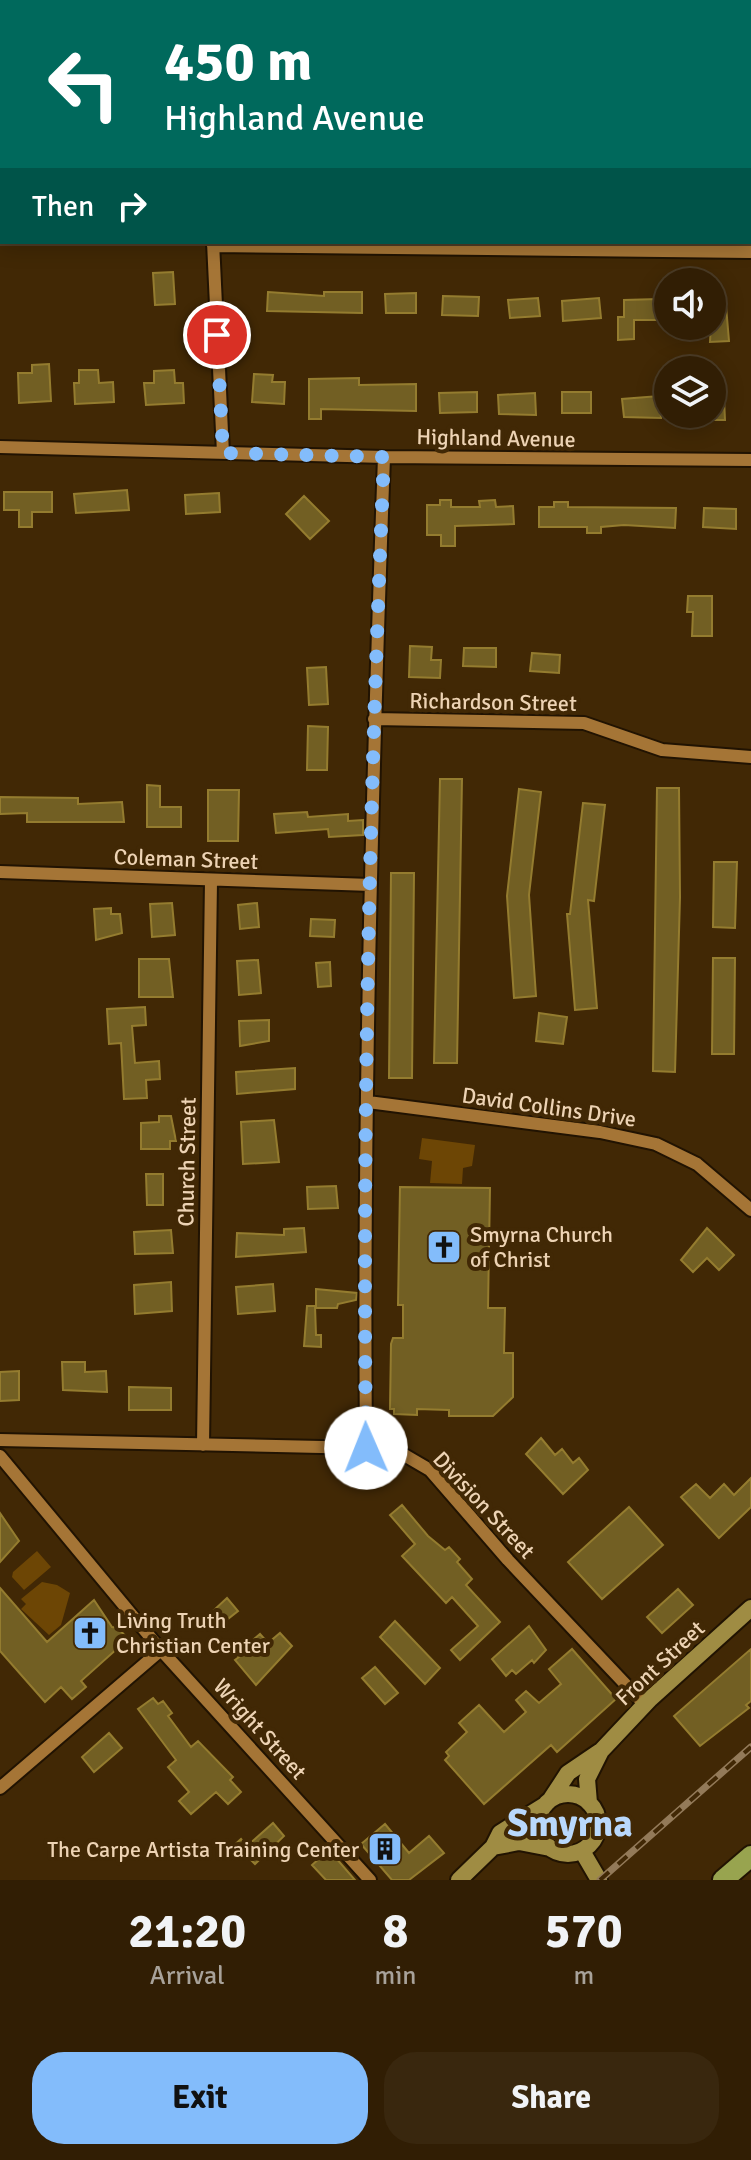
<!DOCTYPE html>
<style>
body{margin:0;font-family:Signika,sans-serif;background:#39270e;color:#f1f3f6;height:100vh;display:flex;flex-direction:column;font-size:30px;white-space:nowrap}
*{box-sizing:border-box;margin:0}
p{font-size:26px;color:#a8a29a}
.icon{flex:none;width:44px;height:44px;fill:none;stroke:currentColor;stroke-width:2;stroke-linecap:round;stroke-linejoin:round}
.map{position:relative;height:1880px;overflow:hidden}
.details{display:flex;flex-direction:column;background:#311e04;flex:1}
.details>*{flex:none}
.top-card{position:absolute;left:0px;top:0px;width:752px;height:244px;box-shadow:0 4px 20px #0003,0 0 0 2px #4c3c26;background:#00695c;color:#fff;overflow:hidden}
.buttons{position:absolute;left:654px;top:268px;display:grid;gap:16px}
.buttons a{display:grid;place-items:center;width:72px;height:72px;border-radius:50%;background:#311e04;box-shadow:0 4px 20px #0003,0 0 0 2px #4c3c26;font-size:40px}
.pin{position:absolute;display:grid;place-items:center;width:68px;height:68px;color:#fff;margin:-34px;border:4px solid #fff;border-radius:50%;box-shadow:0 2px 8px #0007}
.me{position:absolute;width:88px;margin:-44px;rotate:359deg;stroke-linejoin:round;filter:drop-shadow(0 0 6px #0008)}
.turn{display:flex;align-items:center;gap:28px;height:168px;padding:0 32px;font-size:36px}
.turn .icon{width:104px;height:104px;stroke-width:2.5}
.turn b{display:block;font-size:56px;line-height:68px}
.then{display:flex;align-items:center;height:76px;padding:0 32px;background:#0003;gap:16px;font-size:30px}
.eta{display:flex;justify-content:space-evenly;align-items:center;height:136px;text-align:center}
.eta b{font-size:48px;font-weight:700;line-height:56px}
.action{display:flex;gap:16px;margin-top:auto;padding:16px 32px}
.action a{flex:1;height:92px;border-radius:32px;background:#83bcfb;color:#111;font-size:32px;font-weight:700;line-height:92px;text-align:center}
.action a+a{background:#39270e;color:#f1f3f6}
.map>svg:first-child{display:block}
</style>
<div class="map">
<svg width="751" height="1880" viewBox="0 0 751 1880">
<rect width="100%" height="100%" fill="#412805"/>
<!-- green -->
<path fill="#6d4605" d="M422,1138L475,1145L472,1166L463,1168L462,1184L430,1183L432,1161L419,1159Z
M37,1551L51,1567L24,1590L12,1577L13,1572Z
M42,1582L57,1585L70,1593L61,1625L49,1635L21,1609L26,1604L21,1599Z"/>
<!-- building -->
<path fill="#725f23" stroke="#947c2f" stroke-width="2" d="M173,272L175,304L155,305L153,273Z
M268,292L324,296V292H362V313L267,311Z
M416,293V313H386L385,294Z
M443,296L479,297L478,316L442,315Z
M538,298L540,316L510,318L508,300Z
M599,298L601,318L563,321L562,301Z
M658,299L659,320H634V339L618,340V317H624V300Z
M726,306L729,341L710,342L712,307Z
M49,364L51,401L19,403L18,373H32V365Z
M79,370H98L99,383L113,382L114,402L75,404L74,383H79Z
M174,370L175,383H183L184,403L146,405L144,383H154V371Z
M254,374L273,375L272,382H285L284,404L252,402Z
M359,378V385L416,384V411L321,409V419H309V379Z
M477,392V412L440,413L439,393Z
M562,392H591V413H562Z
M535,393L536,415L499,414L498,395Z
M659,396L661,418L624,417L622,399Z
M724,398L725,420H712V399Z
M127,490L129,510L76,513L74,494Z
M4,492H52V512H32V527H19V510H4Z
M219,493L220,512L186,514L185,495Z
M304,496L329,521L310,539L286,514Z
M440,500H451V507H480L479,501L495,500L496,507L513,506L514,524L455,526V546H441V535H427V505H440Z
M554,502H568V507L676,508L675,528L624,525L601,527V533H587V527H539V507H554Z
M704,508L736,509V529L703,527Z
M688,596H712V636H692L693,612H687Z
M410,646L432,647L431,660H441L440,678L409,677Z
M464,648H496V667L463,666Z
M532,653L560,655L559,673L530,671Z
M326,667L328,704L309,705L307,668Z
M308,726L328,727L327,770H307Z
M440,779H462L457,1063H434Z
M147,785L160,786V807H181V827H147Z
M657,788H679L680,897L675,1072L653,1071Z
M519,789L541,792L529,895L536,996L514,998L507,896Z
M208,790H239L238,841H208Z
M0,797L78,798V804L122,802L124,822H27V813L0,814Z
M583,803L605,805L594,901L588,900L597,1008L575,1010L567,914H570Z
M307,812L308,817L348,814V821L363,820V835L329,837L328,829L276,833L274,814Z
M714,862H737L735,928L713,927Z
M391,873H414L412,1078H389Z
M172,903L175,935L152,937L150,904Z
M257,903L259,927L240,929L238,905Z
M111,908V914H120L122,933L96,940L94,909Z
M311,919L335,920L334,937L310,936Z
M713,958H735L734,1054H712Z
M139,959H169L173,997H139Z
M258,960L261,993L239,995L237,961Z
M330,962L331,986L318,987L316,963Z
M145,1007L146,1025L132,1026L135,1063L159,1061L160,1079L146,1080L147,1098L124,1099L121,1043L109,1044L107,1009Z
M539,1013L567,1017L563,1044L536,1041Z
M269,1020V1041L240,1046L239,1021Z
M295,1068V1089L237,1094L236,1072Z
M159,1116H171L176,1141H170V1149H141V1123L159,1122Z
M274,1120L279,1162L243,1164L241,1122Z
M146,1174H163V1205H147Z
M336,1186L338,1208L308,1209L307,1187Z
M400,1187L490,1188L488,1308H505L504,1353H513V1397L493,1416H449V1410L417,1409V1415L394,1414V1409H390L391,1344L393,1338H403V1305H398Z
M304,1228L306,1252L236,1257L237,1233L284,1235V1229Z
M707,1228L734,1255L719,1270L707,1258L693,1272L681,1260Z
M171,1230L173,1253L135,1254L134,1232Z
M171,1282L172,1311L135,1314L134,1285Z
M273,1284L275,1311L238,1314L236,1287Z
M316,1289L357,1293L356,1300L338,1304L337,1308H316Z
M307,1306H315L316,1335H321V1347L304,1346Z
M62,1362H85V1372L106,1371L107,1392L63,1390Z
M19,1371V1400L0,1401V1372Z
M129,1387L171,1388V1410H129Z
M541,1438L555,1455L562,1449L573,1463L579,1458L588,1470L563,1494L526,1454Z
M751,1478V1507L719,1538L681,1497L696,1484L710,1498L724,1484L734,1495Z
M402,1505L428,1536L445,1550L449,1547L460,1559L457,1562L472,1579L466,1585L500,1622L460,1660L451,1650L478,1626L452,1597L446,1603L402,1556L415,1544L390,1515Z
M629,1507L663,1545L602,1599L568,1562Z
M0,1513L19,1541L0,1562Z
M0,1588L47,1642L94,1600L112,1627L118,1628L128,1639L81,1681L86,1687L72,1699L61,1687L45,1702L0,1651Z
M678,1589L693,1605L662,1633L647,1617Z
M227,1598L238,1611L224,1622L214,1610Z
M395,1621L440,1668L425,1684L380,1637Z
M529,1626L546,1650L534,1663L532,1660L516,1674L512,1670L506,1676L492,1659Z
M280,1633L292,1646L256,1685L235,1660L239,1657L236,1654L260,1634L268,1643Z
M572,1649L616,1699L557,1752L551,1745L484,1804L445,1760L449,1756L446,1752L467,1732L459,1723L479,1705L504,1732L526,1712L516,1700L526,1691L539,1703L561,1684L549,1669Z
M751,1649V1701L746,1705L749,1708L700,1746L674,1716Z
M375,1667L398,1693L385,1704L362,1678Z
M153,1698L158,1704L163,1701L172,1713L168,1716L191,1747L198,1741L233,1777L230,1780L241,1792L228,1804L216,1792L191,1814L179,1801L189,1792L168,1767L176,1760L138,1709Z
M109,1733L122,1748L94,1772L82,1757Z
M273,1823L284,1836L255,1864L244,1853L240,1856L232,1847L241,1839L247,1846Z
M385,1824L409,1853L429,1836L444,1853L409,1880H392L361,1844Z
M329,1850L355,1880H326L312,1865Z"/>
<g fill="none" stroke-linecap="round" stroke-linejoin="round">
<!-- street casing -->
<g stroke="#211302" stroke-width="16">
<path id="street" d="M517,0V2
M0,42H2
M750,48L751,50
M213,242L223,453
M213,246L751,252
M0,447L384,457L751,460
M374,719L584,723L662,750L751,757
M0,872L371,885
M368,1102L600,1132L656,1144L697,1164L751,1210
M0,1440L366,1448L406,1456L430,1470L508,1560L645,1705
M203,1445L211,881
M366,1448C363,1117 372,787 384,457
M0,1456L161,1650L370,1880
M0,1788L161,1650"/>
</g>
<!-- secondary casing -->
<g stroke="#211302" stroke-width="20">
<path id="secondary" d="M538 1824a30 30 0 1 1 60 0a30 30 0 1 1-60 0Z
M551,1799L568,1773L599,1752
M589,1803L587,1779L601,1751L650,1699L751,1608
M493,1847L519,1842L550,1848
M582,1851L599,1880
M459,1880L493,1847L500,1833L545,1805"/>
</g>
<!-- primary casing -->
<g stroke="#211302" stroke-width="24">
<path id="primary" d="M723,1880L751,1856"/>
</g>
<!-- street -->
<use href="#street" stroke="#a57536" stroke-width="12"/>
<!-- secondary -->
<use href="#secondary" stroke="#9f8c43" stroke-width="16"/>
<!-- primary -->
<use href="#primary" stroke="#98a44f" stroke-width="20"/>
<!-- rail casing -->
<g stroke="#937a59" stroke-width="7">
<path id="rail" d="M600,1880L751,1747"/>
</g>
<!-- rail -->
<use href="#rail" stroke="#412805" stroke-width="4" stroke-dasharray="12" stroke-linecap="butt"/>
</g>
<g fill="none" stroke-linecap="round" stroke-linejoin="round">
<!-- route -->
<path stroke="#83bcfb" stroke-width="14" stroke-dasharray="0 25.2" d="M217,335L223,453L384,457C370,786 362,1118 366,1448"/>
</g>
<!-- icons -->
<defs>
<g id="church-square" transform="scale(1.8)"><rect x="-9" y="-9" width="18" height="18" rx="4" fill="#83bcfb" stroke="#412805"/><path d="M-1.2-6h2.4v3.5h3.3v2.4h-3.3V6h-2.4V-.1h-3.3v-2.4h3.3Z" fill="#111"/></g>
<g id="building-square" transform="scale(1.8)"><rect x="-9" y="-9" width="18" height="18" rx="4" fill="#83bcfb" stroke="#412805"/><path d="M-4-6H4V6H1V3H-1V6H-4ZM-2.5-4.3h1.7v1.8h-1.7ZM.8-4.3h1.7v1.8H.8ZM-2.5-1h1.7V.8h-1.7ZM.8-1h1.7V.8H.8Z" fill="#111"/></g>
</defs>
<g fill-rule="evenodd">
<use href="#church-square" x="444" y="1247"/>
<use href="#church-square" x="90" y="1633"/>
<use href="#building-square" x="385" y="1849"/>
</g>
<g text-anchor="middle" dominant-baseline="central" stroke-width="8" stroke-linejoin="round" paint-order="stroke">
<!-- street labels -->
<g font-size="22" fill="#edd3b4" stroke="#412805">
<text transform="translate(496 438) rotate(1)">Highland Avenue</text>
<text transform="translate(493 702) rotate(1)">Richardson Street</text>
<text transform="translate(186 859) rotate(2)">Coleman Street</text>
<text transform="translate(549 1107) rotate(8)">David Collins Drive</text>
<text transform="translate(187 1162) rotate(-89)">Church Street</text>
<text transform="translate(484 1505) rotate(47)">Division Street</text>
<text transform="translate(660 1663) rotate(-43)">Front Street</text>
<text transform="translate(260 1729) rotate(48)">Wright Street</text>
</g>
<!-- poi labels -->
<g font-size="22" fill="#edd3b4" stroke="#412805" text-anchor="start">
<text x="470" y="1234">Smyrna Church<tspan x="470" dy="25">of Christ</tspan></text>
<text x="116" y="1620">Living Truth<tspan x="116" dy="25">Christian Center</tspan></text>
<text x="359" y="1849" text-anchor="end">The Carpe Artista Training Center</text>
</g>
<!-- town labels -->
<g font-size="38" font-weight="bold" fill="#b9d8fc" stroke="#412805">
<text x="570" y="1823">Smyrna</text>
</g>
</g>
</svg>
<div class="buttons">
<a><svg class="icon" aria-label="sound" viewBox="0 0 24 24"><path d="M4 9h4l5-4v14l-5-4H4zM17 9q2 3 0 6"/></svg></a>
<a><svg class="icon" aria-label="layers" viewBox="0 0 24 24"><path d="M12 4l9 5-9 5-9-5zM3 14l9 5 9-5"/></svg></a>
</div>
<div class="pin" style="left:217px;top:335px;background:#d93025"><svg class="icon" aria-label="arrive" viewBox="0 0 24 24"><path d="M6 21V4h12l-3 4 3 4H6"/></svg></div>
<svg class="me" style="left:366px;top:1448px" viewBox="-20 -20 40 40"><circle r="19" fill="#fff"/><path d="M0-13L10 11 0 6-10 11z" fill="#83bcfb"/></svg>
<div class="top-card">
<div class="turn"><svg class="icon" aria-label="left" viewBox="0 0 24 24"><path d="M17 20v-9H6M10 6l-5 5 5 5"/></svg><div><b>450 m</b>Highland Avenue</div></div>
<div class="then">Then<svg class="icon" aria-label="right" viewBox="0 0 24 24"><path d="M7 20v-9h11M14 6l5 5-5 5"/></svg></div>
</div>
</div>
<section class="details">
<div class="eta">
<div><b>21:20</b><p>Arrival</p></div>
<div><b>8</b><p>min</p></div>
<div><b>570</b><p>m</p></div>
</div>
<div class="action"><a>Exit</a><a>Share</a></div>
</section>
